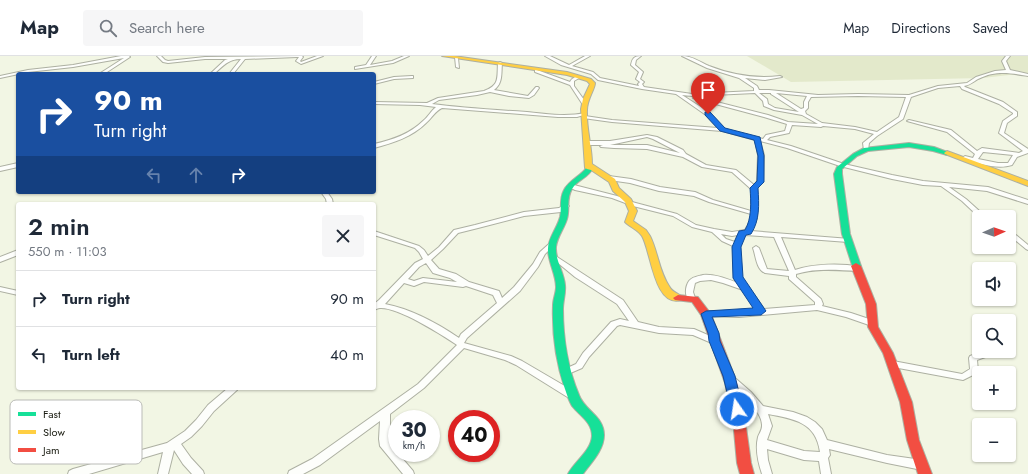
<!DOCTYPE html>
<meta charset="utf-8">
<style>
body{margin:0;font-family:Jost,sans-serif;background:#f6f6f7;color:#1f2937;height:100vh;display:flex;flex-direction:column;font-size:15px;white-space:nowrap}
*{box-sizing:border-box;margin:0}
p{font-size:13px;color:#747a83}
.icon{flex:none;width:22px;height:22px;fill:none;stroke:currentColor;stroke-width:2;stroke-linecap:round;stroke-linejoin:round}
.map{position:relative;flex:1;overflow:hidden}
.drawer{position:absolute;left:16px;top:146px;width:360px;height:188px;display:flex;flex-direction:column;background:#fff;border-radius:4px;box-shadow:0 1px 3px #0004}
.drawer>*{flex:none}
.hud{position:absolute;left:16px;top:16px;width:360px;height:122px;border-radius:4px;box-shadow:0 1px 3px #0004;background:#1a4fa0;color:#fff;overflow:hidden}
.needle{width:26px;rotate:88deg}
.fabs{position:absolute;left:972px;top:154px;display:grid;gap:8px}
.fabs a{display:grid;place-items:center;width:44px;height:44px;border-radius:4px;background:#fff;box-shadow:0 1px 3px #0004;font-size:20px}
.speed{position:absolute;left:388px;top:354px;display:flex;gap:8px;font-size:20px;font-weight:700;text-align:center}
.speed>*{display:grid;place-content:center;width:52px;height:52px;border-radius:50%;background:#fff;box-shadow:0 1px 3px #0004;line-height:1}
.speed small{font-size:10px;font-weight:400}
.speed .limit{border:6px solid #d22;background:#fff;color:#111}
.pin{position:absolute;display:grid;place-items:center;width:34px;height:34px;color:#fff;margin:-41px -17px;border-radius:50% 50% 50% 0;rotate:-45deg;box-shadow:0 0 4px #0007}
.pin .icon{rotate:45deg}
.me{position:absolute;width:44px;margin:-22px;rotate:347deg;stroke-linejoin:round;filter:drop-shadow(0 0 3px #0008)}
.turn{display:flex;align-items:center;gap:14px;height:84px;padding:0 12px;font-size:18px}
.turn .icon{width:52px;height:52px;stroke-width:2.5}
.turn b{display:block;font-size:28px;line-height:34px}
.lanes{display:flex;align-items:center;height:38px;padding:0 12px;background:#0003;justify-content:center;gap:20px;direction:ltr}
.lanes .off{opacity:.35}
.round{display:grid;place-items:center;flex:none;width:42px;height:42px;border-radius:4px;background:#f6f6f7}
.head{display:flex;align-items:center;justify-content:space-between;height:68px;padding:0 12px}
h1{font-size:24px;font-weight:600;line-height:30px}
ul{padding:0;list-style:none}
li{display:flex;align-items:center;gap:12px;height:56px;padding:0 12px;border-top:1px solid #e0e1e3}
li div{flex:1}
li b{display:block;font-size:15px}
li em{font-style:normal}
header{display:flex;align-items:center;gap:24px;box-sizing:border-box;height:56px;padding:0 20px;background:#fff;border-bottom:1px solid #e0e1e3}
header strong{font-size:19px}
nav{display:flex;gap:22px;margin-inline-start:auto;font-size:14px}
.search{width:280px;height:36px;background:#f6f6f7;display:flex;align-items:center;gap:10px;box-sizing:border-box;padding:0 14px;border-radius:4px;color:#747a83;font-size:15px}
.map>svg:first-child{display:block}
</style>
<header>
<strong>Map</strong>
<div class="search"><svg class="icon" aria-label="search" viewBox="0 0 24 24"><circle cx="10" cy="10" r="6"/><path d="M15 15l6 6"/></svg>Search here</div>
<nav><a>Map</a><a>Directions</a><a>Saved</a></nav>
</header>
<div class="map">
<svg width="1028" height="418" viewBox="0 0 1028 418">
<rect width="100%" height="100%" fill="#f2f6e4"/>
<!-- green -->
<path fill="#e3e9cb" d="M747,0H1028V17L983,22L791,26Z"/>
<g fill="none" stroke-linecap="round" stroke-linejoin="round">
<!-- street casing -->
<g stroke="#adb0a2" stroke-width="2">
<path id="street" d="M121,0H129L130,1L104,18H99L124,2L73,11L28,16L0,22V20L28,14L73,9Z
M157,0H161L165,4L168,5L205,1L302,0L303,1L300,5L301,6L317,0H323L301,8L296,5L299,1H297L245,3L233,18H229L241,3C228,3 223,10 214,18H210L225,4L228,3H205L168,7L163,6Z
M372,0H376L370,9L392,5L404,0H409L393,7L355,13V11L366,9Z
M545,0H550L569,9L585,0H590L572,10L593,16L600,22L639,30L638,28L640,26L636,23L639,16L631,9C632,3 634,0 641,0L636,4L635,9L643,16L640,23L644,26L642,28L644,31L692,38L754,35V32L739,22L707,12L682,0C692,0 700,6 709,10C732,19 755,23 780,20L782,21L765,24L745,22L757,30L759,34H769L818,39L858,38L909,39L938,30L967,27L976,21L995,15L1006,14L1002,5L1006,0H1010L1006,5L1010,14L1028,18V20C1010,17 996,14 978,23C973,26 970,29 964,30L965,31L1003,46L1017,56V60L1007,67L1004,77L1028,93V97L1017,101L1012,109C997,114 978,107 963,103L962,102L965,100L973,102L975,98L947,76L907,65L909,64L951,74L977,95L982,92L1019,97L1023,95L999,77L1003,65L1013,58V57L999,48L962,33L960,30L938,32L911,41L903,63L877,80L869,87L868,94H864L863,87L874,78L855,73L823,70L821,71L792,69L789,77L770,81L767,84L791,90L844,108L892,119L923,125L988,131L1028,144V148L987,135L949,131L966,143L986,161H979L962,145L941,130L923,129L892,123L840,110L787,92L760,85L764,99L763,125L757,132V162L755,167L751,175L850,183L851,184L848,186L781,181L795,214C813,208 841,207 859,211L861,213L859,215H857C837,214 816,212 796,218V221L821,243L823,248L822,250L851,257L875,265L876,267L875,269L872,270L846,261L817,254L739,261L703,260L702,258L703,256L706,255H739L756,254L743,234L723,227L711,224L700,225L695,227L693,236L695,242L691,244C684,242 685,231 689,225C692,221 699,220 703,219C715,218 727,223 738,227L734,222L733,190L722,185L712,176L692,171L673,160L629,149L628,148L612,142L575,134L567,130L570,128L617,140L631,145L632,146L677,158L696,169L714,173L732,176L745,174L749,167L751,158L709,146L694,140L659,135L630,127L609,124L606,122L609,120L631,123L660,131L695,136L713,144L751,155V133L732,116L702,111L683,101L647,93L614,92L601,91L600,90L603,89H589L586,87L589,85H610L647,79L657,81L683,94L686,98L706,109L736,114L754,129L757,125L758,99L755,84L722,75L612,66L583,62V60H585L612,64L718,72L706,59L676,38L642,33L598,24L591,18L561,9ZM755,37L763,45L764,50L774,54L802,59L818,68L788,66L768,59L697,41L693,42L764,61L787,68L785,75L766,79L763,83L724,73L710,57L682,39L692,40ZM759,37H771V38L799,56L775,52L768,48L767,43ZM776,37L807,40L804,46V52L801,53ZM858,40L906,41L899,61L877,76L855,71L822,67L806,58L805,55L808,52V46L811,41ZM647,81L653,83L680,97L647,89H604H610ZM983,96L1013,99L1008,107H998L978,103ZM721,178L732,180L738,179L735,186L726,183ZM745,179L774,181L789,215L767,213L759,192L756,190L753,192C756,200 756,213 765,217L789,220V223L815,246V249L764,253L742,222L739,191Z
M455,1L458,2L459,12L456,11Z
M500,6L502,7C501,18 503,27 494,34L528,40L536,31H538L539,32L534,39L529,42L509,40L490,36L477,39L439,44L432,48C463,52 495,54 527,56C546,58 566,61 585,57L587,58L577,61H558L442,52C435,55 432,62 426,67C412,81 393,87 374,92V88C392,84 410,78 423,65C428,61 431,55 436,51L420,49L374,48V46L427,47L438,42L484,35C500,29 497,22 498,7Z
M535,14H537L570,26C571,23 576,20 579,20V22L574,25V30L587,48L583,49L570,29L535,16Z
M412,20H413V22L394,23L374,28V26L394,21Z
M18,107V111L0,115V111Z
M321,136H327L332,143L333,148H327L326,143Z
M566,148L569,150L561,156L524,160L478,172L458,177L443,193L431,204L439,213L456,218L469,226L499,235L502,242L514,231L533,208L540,196L550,187H554L555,188L545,198L538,211L520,235L467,282L464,287L511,300L522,305L575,336L577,339L575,342L572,343L569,342L516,309L505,304L464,292L424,332L390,358V388L413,415L414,418H403L380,390L379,383L380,365L320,409L303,418H288L289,415L312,403L418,328L457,289C441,278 398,251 380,252C378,252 376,253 374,254V248L379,244L415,207L423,203L419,196L415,192L374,179V175L419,190L424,194L428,200L439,191L454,174L475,169L524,156L559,152ZM426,207L433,217L450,222L457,226L423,222L414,225L408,223L419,211ZM424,226L463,231L466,230L493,239L497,247L461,278L459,282C437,267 411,253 385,248L404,227L414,230Z
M1009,174L1011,175L1028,189V194L1026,193L1009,179Z
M18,194V199L0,206V201Z
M554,199L623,244L638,266L659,271L694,273L717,283L718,285L717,287L714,288L693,279L659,277L620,269L617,270L589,301L582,312L568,318L565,317L564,315L565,313L576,308L583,297L611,266L620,263L629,265L617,248L575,221L552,202L551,201Z
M0,231L18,235V239L0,235Z
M984,295H991L992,297L991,299L977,304L978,315L977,317L963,324L893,311L890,310L889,308L890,306L893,305L962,318L970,313L969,302L970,300Z
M732,321L735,322L751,336L763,350L793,356L807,361L815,366L822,373L827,384L887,399L922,404L926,406L927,409L926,412L922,414L887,407L829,393L830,399L828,402L831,418H821L819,405L804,404L767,393L768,404L772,418H762C758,406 755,393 758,381C759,378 762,374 762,370C763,355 739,336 729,326L728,324L729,322ZM768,358C794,363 816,366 820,396L804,395L767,384L772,370Z
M228,332H238L237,334L214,355L202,370L191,381L181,388L191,402L203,415L204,418H192L183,408L174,394L168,418H158L163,396L89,418H68L69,415L73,413L167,387L185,375L196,364L208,349Z"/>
</g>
<!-- fast casing -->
<g stroke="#adb0a2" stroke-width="2">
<path id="fast" d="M909,87L934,91L950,97L947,99L933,95L909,91L868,95L857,100L842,113V118L850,178L861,210L859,212H853L842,178L834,118L837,111L853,98L864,92Z
M589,110L593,112C588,122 577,124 572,133C566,142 570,154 567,163C564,173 557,181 556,191C555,204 564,216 565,229C566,237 563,245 563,253C563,281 568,313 579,339C585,355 604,360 604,379C604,394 591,407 583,418H568C575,405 591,395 592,380C592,366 580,360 572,350C569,345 567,339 565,333C556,307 552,277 553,249C553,243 556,237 556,231C556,219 549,208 548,195C547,183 557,173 560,161C562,152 559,143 564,134C569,124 581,120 587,111Z"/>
</g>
<!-- slow casing -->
<g stroke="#adb0a2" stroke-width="2">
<path id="slow" d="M442,0H454L567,16L591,23L595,27C595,33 587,43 587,54C586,72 592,90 592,108L615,123L619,132L631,143L637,155L633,165L646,174L650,180C658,196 659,215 669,230C672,237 679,237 683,242L681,244C654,252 651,195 642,180C638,174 630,171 625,166L629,155L625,146L613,135L609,126L591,114L587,113L585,112L581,53L583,43L590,28L587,25L567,19Z
M947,95L1028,125V130L945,98L944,97Z"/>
</g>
<!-- jam casing -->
<g stroke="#adb0a2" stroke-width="2">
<path id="jam" d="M856,207L861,210L876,248L878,271L893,297L912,346L919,384L932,418H918L907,384L900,346L883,297L868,271L866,248L851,210Z
M678,239L698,241L711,258L737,327L745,364L751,407L754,418H740L737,407L733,364L725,327L701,259L692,246L675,244L673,242Z"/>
</g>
<!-- street -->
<use href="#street" fill="#fdfefb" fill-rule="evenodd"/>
<!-- fast -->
<use href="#fast" fill="#16e098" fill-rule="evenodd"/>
<!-- slow -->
<use href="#slow" fill="#ffcf43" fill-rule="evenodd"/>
<!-- jam -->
<use href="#jam" fill="#f24e42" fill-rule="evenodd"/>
</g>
<!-- route -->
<path fill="#1a73e8" stroke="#114b97" d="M705,56H710L725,72L760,81L764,100V126L758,132C759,149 760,164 751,178L746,179L741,191L743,221L766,255L761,259L712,261L719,277L720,285L735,320L743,353L741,357L737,358L733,357L731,353L723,320L709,285L708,277L701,258L706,255L753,252L733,222L732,191L739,175L745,174C752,162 751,146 750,132L757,125L758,100L754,84L720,75L705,59Z"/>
<!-- legend -->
<rect x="10" y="344" width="132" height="64" rx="6" fill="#fff" stroke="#babbb7" stroke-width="1"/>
<rect x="18" y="356" width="18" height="4" fill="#16e098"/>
<rect x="18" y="374" width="18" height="4" fill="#ffcf43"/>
<rect x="18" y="392" width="18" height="4" fill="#f24e42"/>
<g font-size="11" fill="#191b10">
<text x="43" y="362">Fast</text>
<text x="43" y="380">Slow</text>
<text x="43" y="398">Jam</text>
</g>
</svg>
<div class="fabs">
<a><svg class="needle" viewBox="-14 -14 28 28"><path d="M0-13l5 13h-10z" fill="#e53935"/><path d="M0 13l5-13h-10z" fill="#747a83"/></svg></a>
<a><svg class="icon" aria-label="sound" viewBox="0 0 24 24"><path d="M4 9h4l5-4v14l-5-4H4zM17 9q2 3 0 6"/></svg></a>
<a><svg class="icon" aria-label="search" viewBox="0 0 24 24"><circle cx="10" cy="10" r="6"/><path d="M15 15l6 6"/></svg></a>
<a>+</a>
<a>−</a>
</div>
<div class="speed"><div>30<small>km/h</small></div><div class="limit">40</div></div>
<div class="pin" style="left:708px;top:58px;background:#d93025"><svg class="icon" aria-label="arrive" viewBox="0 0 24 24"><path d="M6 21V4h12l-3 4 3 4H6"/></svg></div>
<svg class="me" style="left:737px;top:353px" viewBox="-20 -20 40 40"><circle r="17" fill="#1a73e8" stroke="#fff" stroke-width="3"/><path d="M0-11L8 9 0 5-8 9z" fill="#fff"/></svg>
<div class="hud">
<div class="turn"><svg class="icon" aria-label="right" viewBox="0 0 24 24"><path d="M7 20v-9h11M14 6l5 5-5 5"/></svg><div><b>90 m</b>Turn right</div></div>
<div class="lanes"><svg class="icon off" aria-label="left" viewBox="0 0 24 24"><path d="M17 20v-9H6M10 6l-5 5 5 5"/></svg><svg class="icon off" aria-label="ahead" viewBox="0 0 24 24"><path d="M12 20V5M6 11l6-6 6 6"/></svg><svg class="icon" aria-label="right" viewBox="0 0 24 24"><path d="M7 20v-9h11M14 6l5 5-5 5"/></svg></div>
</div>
<section class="drawer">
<div class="head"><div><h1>2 min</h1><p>550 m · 11:03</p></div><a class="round"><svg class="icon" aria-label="close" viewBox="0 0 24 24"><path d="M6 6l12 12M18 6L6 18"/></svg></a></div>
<ul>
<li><svg class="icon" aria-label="right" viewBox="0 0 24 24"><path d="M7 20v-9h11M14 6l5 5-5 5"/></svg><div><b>Turn right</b></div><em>90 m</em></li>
<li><svg class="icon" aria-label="left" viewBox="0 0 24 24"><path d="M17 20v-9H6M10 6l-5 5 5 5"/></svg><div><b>Turn left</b></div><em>40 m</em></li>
</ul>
</section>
</div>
